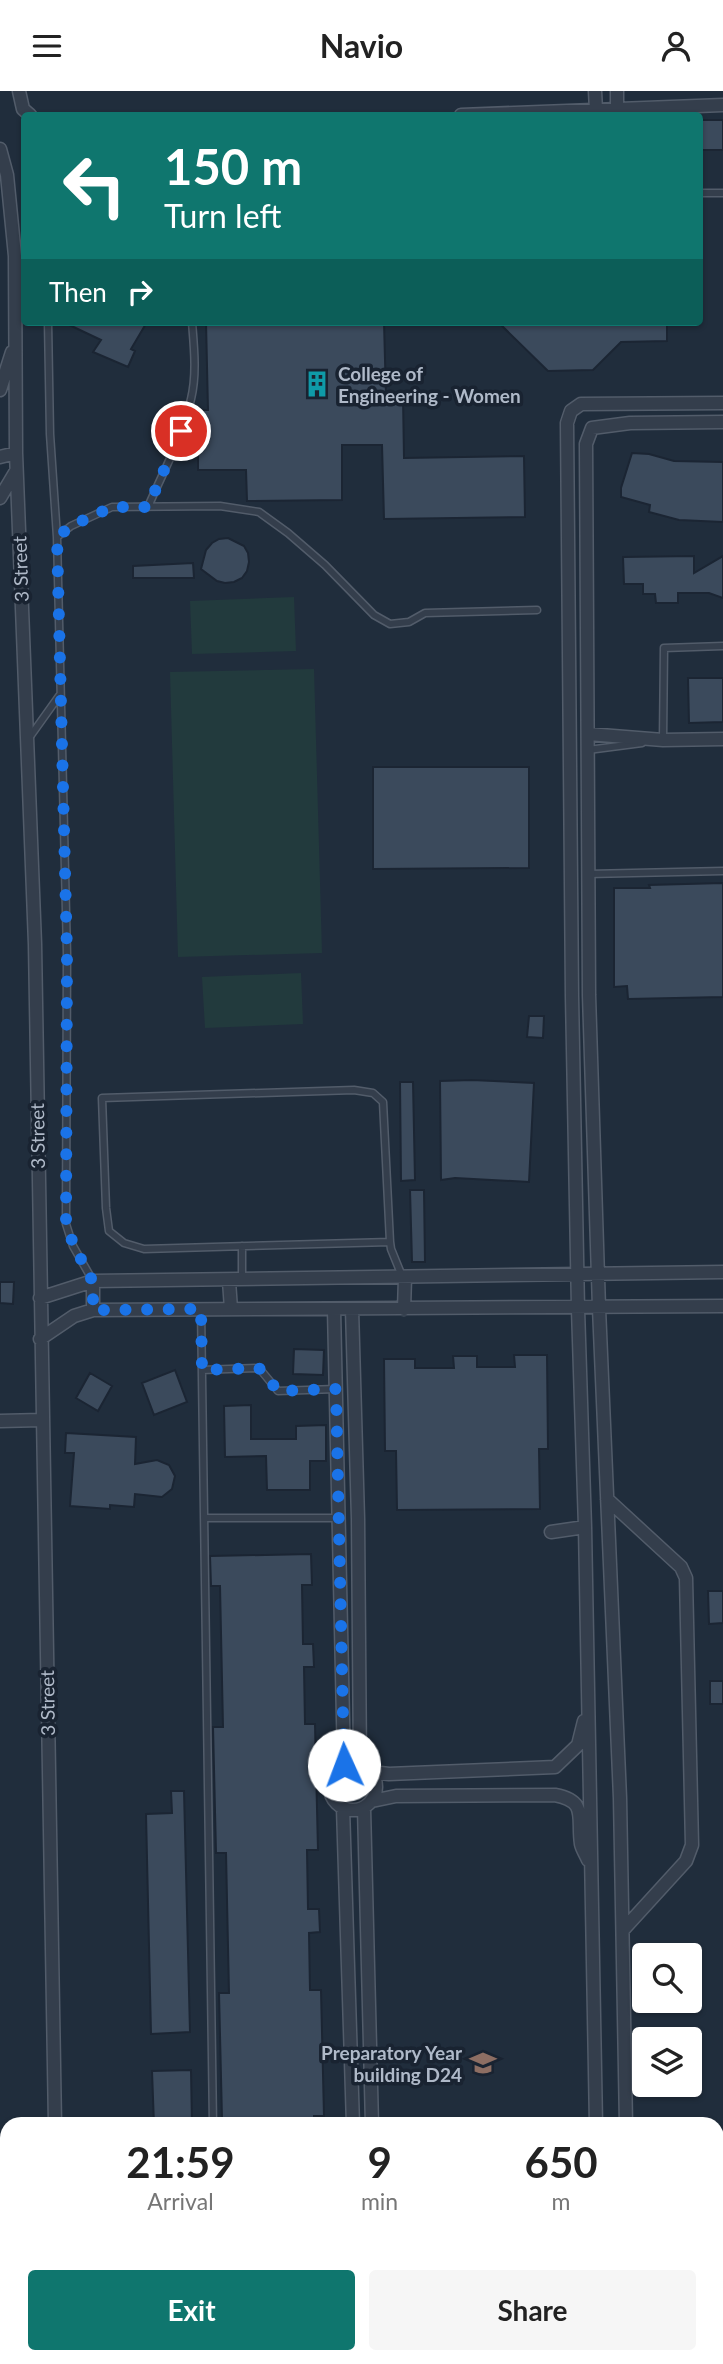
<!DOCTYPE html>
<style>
body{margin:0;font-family:Lato,sans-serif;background:#f6f6f6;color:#222;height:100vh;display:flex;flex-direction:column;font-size:26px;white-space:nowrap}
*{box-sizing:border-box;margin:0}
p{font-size:23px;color:#767676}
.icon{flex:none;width:38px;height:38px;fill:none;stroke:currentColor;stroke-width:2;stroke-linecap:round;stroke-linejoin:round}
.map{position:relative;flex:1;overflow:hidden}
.panel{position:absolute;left:0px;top:2026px;width:724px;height:247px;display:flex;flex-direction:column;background:#fff;border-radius:21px 21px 0 0;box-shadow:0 2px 5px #0004}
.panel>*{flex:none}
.top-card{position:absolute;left:21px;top:21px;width:682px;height:214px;border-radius:7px;box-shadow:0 2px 5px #0004;background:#0f766e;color:#fff;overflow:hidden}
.fabs{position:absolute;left:632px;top:1852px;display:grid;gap:14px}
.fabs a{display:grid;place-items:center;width:70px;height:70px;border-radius:7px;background:#fff;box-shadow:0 2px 5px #0004;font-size:35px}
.pin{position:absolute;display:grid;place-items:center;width:60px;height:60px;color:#fff;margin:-30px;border:4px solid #fff;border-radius:50%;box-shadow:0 2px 7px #0007}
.me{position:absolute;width:77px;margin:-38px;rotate:358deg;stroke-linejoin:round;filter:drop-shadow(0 0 5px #0008)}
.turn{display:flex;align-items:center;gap:24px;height:147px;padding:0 28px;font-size:32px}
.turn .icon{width:91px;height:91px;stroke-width:2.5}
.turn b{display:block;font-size:49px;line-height:60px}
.then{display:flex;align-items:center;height:66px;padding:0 28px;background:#0003;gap:14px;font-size:26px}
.eta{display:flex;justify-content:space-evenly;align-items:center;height:119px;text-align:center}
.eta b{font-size:42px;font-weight:700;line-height:49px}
.cta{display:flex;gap:14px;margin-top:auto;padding:14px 28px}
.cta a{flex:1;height:80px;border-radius:7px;background:#0f766e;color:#fff;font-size:28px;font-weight:700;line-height:80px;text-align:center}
.cta a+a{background:#f6f6f6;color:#222}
header{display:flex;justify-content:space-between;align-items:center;height:91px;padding:0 28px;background:#fff;font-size:32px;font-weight:700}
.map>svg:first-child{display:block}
</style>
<header><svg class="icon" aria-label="menu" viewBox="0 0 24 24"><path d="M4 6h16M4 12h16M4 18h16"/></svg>Navio<svg class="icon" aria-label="person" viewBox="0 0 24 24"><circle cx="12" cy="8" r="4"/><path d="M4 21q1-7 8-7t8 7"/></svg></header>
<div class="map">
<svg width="723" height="2273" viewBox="0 0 723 2273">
<rect width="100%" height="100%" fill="#202d3c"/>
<!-- green -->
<path fill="#223a3d" d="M294,506L296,560L192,563L190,510Z
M314,578L322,862L178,866L170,581Z
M301,882L303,933L205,937L202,886Z"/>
<!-- building -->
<path fill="#3b4a5c" stroke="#1b2533" stroke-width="2" d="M700,29H723V59H700Z
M63,231H147L131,258L135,260L128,276L93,261L101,249Z
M206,231H384L386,305H403L404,367L524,365L525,426L384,428L382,354H342V409L247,410L246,379H198V319H208Z
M498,231H667V250L621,251L593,279L548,280Z
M632,362L649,363L674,370L723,371V431L679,429L649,421L650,414L621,406V397Z
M228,447L244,455L248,462L249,471L247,480L242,487L234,491L225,492L217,490L201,478L206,459L212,452L219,448Z
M694,465V482L723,465V507L709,502H678V512H656L655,503H643V493H624L623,466Z
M193,472L194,487H133V475Z
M688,587H723V631L689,632Z
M373,676H529V777L373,778Z
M723,792V906L628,908L627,895L614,896V797H650L649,794Z
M529,925H544L543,947L527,946Z
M472,989L534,992L529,1091L455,1087L441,1089L440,990Z
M400,991H413L415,1089L401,1090Z
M410,1099H424L425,1171H412Z
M0,1191H14L13,1213L0,1212Z
M294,1258L324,1259L323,1284L293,1283Z
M514,1264H547L548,1358H539L540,1418L397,1419L396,1360H385L384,1268H415V1277H454L453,1265H477V1276H515Z
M175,1279L187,1311L154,1324L142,1292Z
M90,1282L112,1295L98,1320L76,1307Z
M251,1314V1348H296V1335L326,1334V1370H310V1399H267L266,1365L225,1366L224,1315Z
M66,1342L136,1346L135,1373L157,1369L169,1374L175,1385L172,1398L162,1406L135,1403L134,1416L110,1414V1418L70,1415L74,1362H65Z
M311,1463L312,1494H302L303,1553H313L314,1576H304L305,1633H315L318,1759H307L308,1818H319L320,1841L309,1842L310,1899H321L324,2025H314V2034H233V2028H222L219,1902H229L226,1762H216L213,1636H223L220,1495H211L210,1465Z
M708,1500H723V1532L709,1533Z
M710,1590H723V1613H710Z
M171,1700H184L190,1941L151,1943L146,1723L172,1722Z
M191,1979L192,2034H154L152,1980Z"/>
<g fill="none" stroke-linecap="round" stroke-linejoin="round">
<!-- lane casing -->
<g stroke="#525c6a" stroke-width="9">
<path id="lane" d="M700,102H723
M48,231L50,343L57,446
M148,416C163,381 183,345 191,308C197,283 194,256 192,231
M29,647L59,605
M663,649L664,557L723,555
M588,659L642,652
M588,783L723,780
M390,1151L144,1158L124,1152L109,1140L106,1117L102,1007L354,999L373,1002L383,1011L390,1151L391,1158L402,1185
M242,1155V1188
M93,1190L73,1155L66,1133L67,863L57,446L71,435L112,416L220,415L259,421L288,442L325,474L374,524L390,533L409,531L425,522L537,519
M201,1218L213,2034
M202,1279L259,1277L278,1300L336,1298
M204,1427H339
M137,2266V2273
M181,2266V2273"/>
</g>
<!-- street casing -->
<g stroke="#525c6a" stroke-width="15">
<path id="street" d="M19,0L23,18L30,24
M595,0L596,19
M617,0V18
M461,24L723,14
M0,58L7,84L15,165L16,362L35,853L55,2034
M0,299L12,261
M0,366L16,362
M0,407L16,380
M588,643L663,649L723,648
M93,1190V1219
M229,1190L231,1218
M40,1207L93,1190L723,1181
M334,1218L344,1674
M352,1218L358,1428L360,1674
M404,1218L405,1187
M40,1248L74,1225L93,1219L723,1215
M0,1330L41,1329
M607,1408L681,1476L686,1487L692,1754L686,1770L623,1839
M551,1441L585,1436
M330 1696a23 23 0 1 1 46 0a23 23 0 1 1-46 0Z
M372,1681L389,1683L555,1676L578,1654L584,1630
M372,1710L396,1705L555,1704C588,1710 577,1727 581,1753C582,1758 586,1764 588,1769
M343,1717L353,2034
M364,1717L372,2034
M596,2034L585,1436L578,1218L572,905L567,332L571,320L581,313L723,312
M626,2034L620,1707L599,1217L589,904L586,353L592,337L630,332L723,331
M0,2205H7
M59,2266V2273
M361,2266L362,2273
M377,2266L378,2273
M600,2266V2273
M630,2266V2273"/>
</g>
<!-- lane -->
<use href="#lane" stroke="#343e4c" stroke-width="6"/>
<!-- street -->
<use href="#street" stroke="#343e4c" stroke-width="12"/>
</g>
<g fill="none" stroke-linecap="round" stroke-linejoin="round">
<!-- route -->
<path stroke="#1a73e8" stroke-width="12" stroke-dasharray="0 21.6" d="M181,340L148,416H112L71,435L57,446L67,863L66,1133L74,1155L93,1191V1219L201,1218L202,1279L259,1277L278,1300L336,1298L344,1674"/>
</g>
<!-- icons -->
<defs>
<g id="building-bare" transform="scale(2.1)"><path d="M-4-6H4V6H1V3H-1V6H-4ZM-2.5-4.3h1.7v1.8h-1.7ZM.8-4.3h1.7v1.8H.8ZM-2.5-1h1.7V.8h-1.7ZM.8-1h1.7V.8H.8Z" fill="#0f9aa8" stroke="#192331" stroke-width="2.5" paint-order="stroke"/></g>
<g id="university-bare" transform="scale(2.1)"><path d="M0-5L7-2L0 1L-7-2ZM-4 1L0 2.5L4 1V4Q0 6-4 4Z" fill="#8d6e63" stroke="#192331" stroke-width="2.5" paint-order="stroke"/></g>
</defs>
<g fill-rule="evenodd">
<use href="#building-bare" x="317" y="293"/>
<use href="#university-bare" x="483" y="1972"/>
</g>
<g text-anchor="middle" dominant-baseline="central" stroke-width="7" stroke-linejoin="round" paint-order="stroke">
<!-- poi labels -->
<g font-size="19" font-weight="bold" fill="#afb9c8" stroke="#192331" text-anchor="start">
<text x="338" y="282">College of<tspan x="338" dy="22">Engineering - Women</tspan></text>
<text x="462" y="1961" text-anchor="end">Preparatory Year<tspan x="462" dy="22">building D24</tspan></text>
</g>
<!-- street labels -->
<g font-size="19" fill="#afb9c8" stroke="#192331">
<text transform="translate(20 478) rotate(-92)">3 Street</text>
<text transform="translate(37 1045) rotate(-91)">3 Street</text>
<text transform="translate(47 1612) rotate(-91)">3 Street</text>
</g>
</g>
</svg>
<div class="fabs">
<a><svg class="icon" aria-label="search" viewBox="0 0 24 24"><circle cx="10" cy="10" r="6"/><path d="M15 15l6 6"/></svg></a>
<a><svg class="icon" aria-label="layers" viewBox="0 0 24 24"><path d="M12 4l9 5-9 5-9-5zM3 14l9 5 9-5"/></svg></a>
</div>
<div class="pin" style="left:181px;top:340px;background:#d93025"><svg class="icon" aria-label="arrive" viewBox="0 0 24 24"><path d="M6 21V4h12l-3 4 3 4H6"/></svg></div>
<svg class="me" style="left:344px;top:1674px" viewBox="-20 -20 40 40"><circle r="19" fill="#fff"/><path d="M0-13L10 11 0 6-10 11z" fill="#1a73e8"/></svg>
<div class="top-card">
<div class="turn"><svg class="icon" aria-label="left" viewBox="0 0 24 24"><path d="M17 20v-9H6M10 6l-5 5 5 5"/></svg><div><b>150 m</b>Turn left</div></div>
<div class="then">Then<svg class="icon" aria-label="right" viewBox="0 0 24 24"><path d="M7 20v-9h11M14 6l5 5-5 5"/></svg></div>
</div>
<section class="panel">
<div class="eta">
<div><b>21:59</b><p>Arrival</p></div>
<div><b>9</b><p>min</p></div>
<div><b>650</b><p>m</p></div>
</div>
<div class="cta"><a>Exit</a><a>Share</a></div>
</section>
</div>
